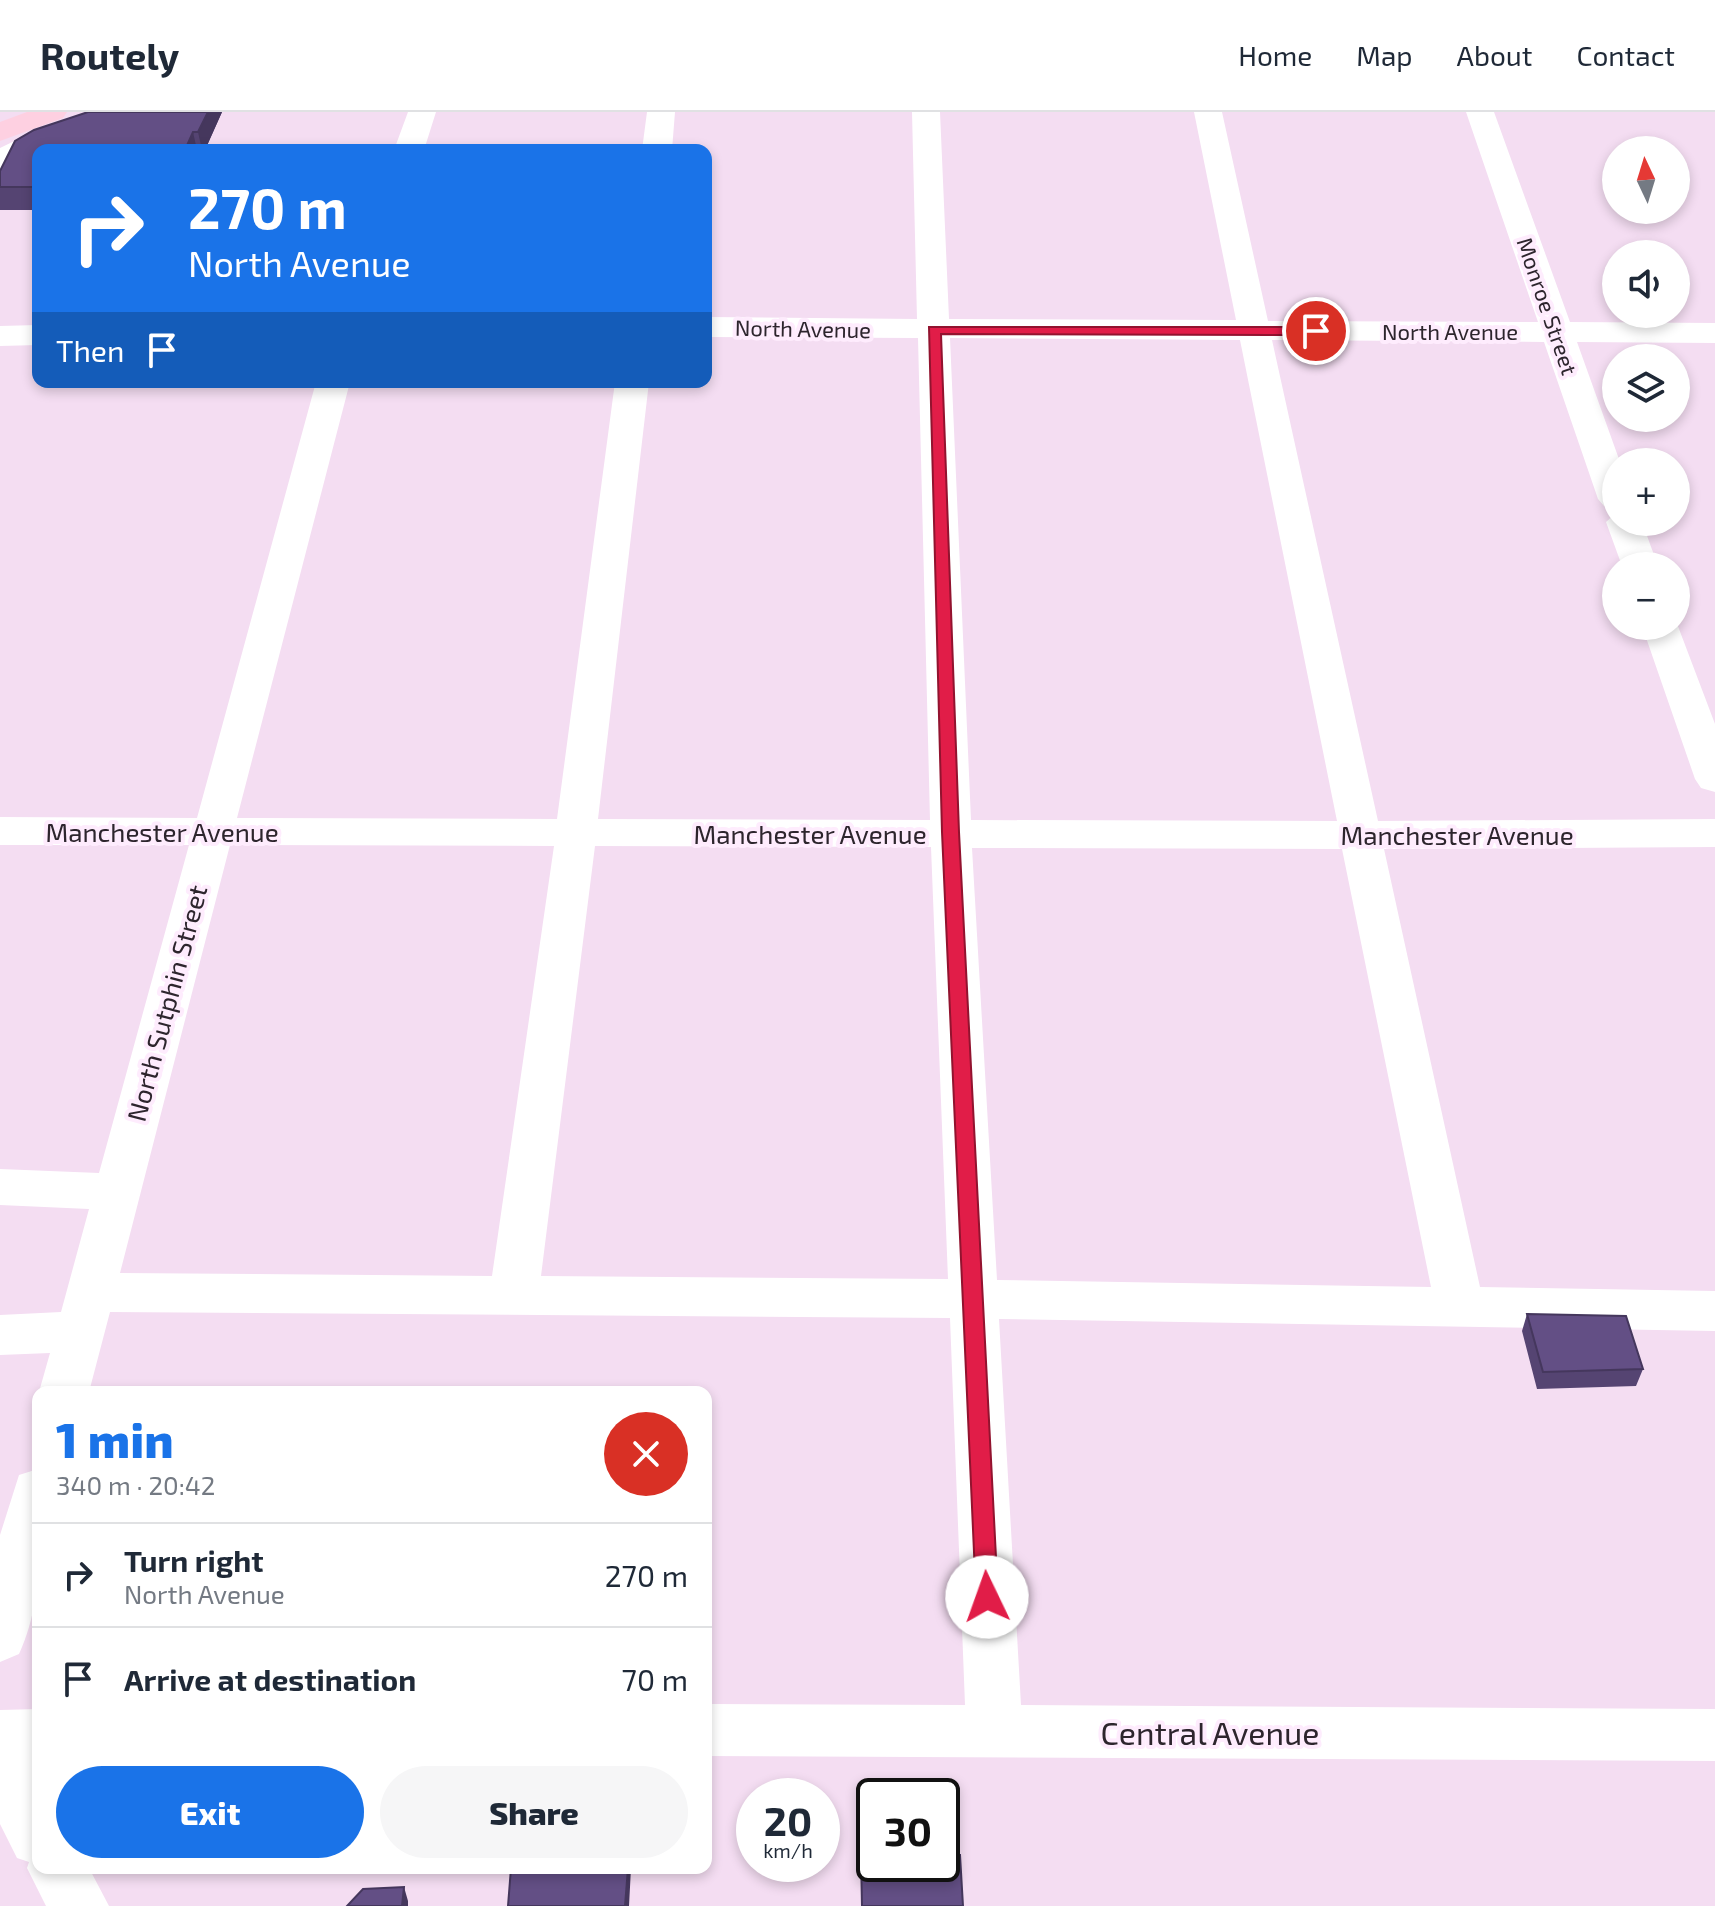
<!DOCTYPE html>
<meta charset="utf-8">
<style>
body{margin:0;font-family:"Exo 2",sans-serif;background:#f6f6f7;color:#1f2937;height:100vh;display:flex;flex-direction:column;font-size:30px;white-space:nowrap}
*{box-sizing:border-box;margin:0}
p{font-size:26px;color:#747a83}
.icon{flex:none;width:44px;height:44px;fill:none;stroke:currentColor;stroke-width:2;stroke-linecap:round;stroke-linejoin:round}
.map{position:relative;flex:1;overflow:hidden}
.drawer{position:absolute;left:32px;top:1274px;width:680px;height:488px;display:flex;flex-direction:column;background:#fff;border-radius:16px;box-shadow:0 4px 12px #0003}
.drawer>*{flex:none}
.hud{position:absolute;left:32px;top:32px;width:680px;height:244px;border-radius:16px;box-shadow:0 4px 12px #0003;background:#1a73e8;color:#fff;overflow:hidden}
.needle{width:52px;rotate:356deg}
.tools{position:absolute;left:1602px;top:24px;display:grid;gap:16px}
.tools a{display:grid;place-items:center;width:88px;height:88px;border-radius:50%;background:#fff;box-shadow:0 4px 12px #0003;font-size:40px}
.speed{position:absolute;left:736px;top:1666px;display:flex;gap:16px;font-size:40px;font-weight:700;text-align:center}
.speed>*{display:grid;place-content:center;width:104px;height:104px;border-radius:50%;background:#fff;box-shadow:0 4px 12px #0003;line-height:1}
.speed small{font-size:20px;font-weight:400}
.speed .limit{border:4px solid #111;border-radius:12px;background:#fff;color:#111}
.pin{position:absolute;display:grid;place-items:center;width:68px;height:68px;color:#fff;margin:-34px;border:4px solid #fff;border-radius:50%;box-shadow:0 2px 8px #0007}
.me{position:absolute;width:88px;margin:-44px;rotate:357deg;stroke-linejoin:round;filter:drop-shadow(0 0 6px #0008)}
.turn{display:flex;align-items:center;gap:28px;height:168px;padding:0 24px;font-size:36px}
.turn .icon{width:104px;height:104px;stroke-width:2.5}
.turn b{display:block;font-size:56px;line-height:68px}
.then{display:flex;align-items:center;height:76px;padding:0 24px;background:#0003;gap:16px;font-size:30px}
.round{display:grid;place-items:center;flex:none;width:84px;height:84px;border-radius:42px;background:#f6f6f7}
.summary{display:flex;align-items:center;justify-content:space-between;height:136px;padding:0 24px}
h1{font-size:48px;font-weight:800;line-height:60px;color:#1a73e8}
.button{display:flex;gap:16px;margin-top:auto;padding:16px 24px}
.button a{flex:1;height:92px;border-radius:48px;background:#1a73e8;color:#fff;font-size:32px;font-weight:800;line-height:92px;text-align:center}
.button a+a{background:#f6f6f7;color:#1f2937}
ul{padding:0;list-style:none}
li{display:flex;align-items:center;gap:24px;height:104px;padding:0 24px;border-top:2px solid #e0e1e3}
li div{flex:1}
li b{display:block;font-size:30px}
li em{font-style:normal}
header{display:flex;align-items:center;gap:48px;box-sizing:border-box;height:112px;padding:0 40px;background:#fff;border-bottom:2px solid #e0e1e3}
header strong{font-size:38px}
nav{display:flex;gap:44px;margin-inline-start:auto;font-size:28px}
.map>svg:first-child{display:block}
</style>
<header>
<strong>Routely</strong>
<nav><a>Home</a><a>Map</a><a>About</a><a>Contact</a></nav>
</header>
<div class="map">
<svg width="1715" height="1794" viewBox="0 0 1715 1794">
<rect width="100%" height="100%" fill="#f4ddf2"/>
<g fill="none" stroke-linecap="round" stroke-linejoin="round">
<!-- minor -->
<path fill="#fff" fill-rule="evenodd" d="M92,0H135L131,6L38,38L19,49L10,66L0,69V36L37,18Z
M408,0H436L424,38H394Z
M647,0H675L672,38H642Z
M912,0H940L949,207L1236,208L1194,0H1222L1268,209L1538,210L1466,0H1494L1570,210L1715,211V231L1577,230L1620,350H1616V398L1604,394L1598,387L1544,230L1272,228L1378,709L1715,707V735L1384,737L1480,1175L1715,1179V1219L999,1207L1021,1593L1715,1597V1649L706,1644V1592L965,1593L950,1206L110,1200L89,1280H39L50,1241L0,1243V1203L61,1200L89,1097L0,1093V1057L99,1061L189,733H0V705L197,706L316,270H350L237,706L557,707L615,270H649L598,707L930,708L918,226L706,225V205L917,207ZM950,226L1240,228L1337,709L971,708ZM230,733L554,734L492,1164L120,1161ZM595,734L931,735L948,1167L541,1164ZM972,736L1342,737L1431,1175L997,1168Z
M38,213V233L0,234V214Z
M1616,401V410H1642L1658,454H1622L1606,410Z
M1676,509L1715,612V680L1701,676L1695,667L1642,514H1676Z
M38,1357C38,1419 46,1484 19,1542L0,1550V1423L19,1363Z
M38,1597V1649H32L38,1664V1756H89L109,1794H46L27,1756L29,1750L17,1746L0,1712V1598Z"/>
<!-- major -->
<path fill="#fed0e1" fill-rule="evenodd" d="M27,0H67L63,6L0,29V10Z"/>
</g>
<!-- wall -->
<path fill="#554472" d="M88,0H222L205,38H38V98H0V59Z
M1527,1202L1643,1257L1636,1274L1537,1277L1522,1219Z"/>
<!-- shaded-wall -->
<path fill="#45375d" d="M208,0H222L205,38H202L198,20Z
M193,20L197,38H185Z
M628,1756H631L629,1794H625Z
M404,1775L408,1789V1794H402Z"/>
<!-- building -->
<path fill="#634f85" stroke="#45375d" stroke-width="2" d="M88,0H208L198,20H193L185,38H38V75H0V59L15,29L34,18Z
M1527,1202L1626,1204L1643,1257L1543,1260Z
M942,1743H960L963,1794H862L861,1744H874V1752H942Z
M511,1756H628L625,1794H508Z
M404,1775L402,1794H347L363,1777Z"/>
<!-- route -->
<path fill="#e11d48" stroke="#92132f" stroke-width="2" d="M929,215H1316L1323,219L1316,223L941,222L959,720L998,1485L995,1492L987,1495L979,1492L976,1485L942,720Z"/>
<g text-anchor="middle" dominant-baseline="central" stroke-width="8" stroke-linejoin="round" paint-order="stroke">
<!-- far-street labels -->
<g font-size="22" fill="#2d252d" stroke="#feecfd">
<text transform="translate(1548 194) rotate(71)">Monroe Street</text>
<text transform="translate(803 216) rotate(1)">North Avenue</text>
<text x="1450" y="219">North Avenue</text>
</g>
<!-- street labels -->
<g font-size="26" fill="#2d252d" stroke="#feecfd">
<text x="162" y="719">Manchester Avenue</text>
<text x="810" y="721">Manchester Avenue</text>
<text x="1457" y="722">Manchester Avenue</text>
<text transform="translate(166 891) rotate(-75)">North Sutphin Street</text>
</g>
<!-- near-street labels -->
<g font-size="32" fill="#2d252d" stroke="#feecfd">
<text x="1210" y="1620">Central Avenue</text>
</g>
</g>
</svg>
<div class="tools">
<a><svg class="needle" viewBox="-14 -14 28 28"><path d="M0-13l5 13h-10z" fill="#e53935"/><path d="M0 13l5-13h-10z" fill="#747a83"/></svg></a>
<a><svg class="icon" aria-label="sound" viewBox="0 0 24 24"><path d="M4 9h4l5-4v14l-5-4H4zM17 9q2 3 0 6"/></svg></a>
<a><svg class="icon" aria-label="layers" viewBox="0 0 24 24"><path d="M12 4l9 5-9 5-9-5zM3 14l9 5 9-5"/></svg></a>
<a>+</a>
<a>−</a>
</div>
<div class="speed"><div>20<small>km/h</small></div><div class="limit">30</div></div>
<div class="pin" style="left:1316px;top:219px;background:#d93025"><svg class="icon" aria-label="arrive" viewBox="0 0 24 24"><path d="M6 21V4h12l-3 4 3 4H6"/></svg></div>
<svg class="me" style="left:987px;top:1485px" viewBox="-20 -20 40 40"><circle r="19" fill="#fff"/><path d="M0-13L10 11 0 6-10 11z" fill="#e11d48"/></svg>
<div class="hud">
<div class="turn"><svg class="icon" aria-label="right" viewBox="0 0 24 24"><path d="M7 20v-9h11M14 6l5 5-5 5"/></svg><div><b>270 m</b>North Avenue</div></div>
<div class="then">Then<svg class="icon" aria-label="arrive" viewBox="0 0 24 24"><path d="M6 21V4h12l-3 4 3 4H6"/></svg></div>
</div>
<section class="drawer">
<div class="summary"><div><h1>1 min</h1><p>340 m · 20:42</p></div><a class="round" style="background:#d93025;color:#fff"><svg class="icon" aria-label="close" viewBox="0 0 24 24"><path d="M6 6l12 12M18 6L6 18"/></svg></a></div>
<ul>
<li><svg class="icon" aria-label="right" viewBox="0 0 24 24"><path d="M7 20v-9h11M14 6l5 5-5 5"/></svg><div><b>Turn right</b><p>North Avenue</p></div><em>270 m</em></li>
<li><svg class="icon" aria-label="arrive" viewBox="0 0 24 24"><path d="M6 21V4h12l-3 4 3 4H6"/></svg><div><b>Arrive at destination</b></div><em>70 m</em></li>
</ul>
<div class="button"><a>Exit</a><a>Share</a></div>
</section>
</div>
